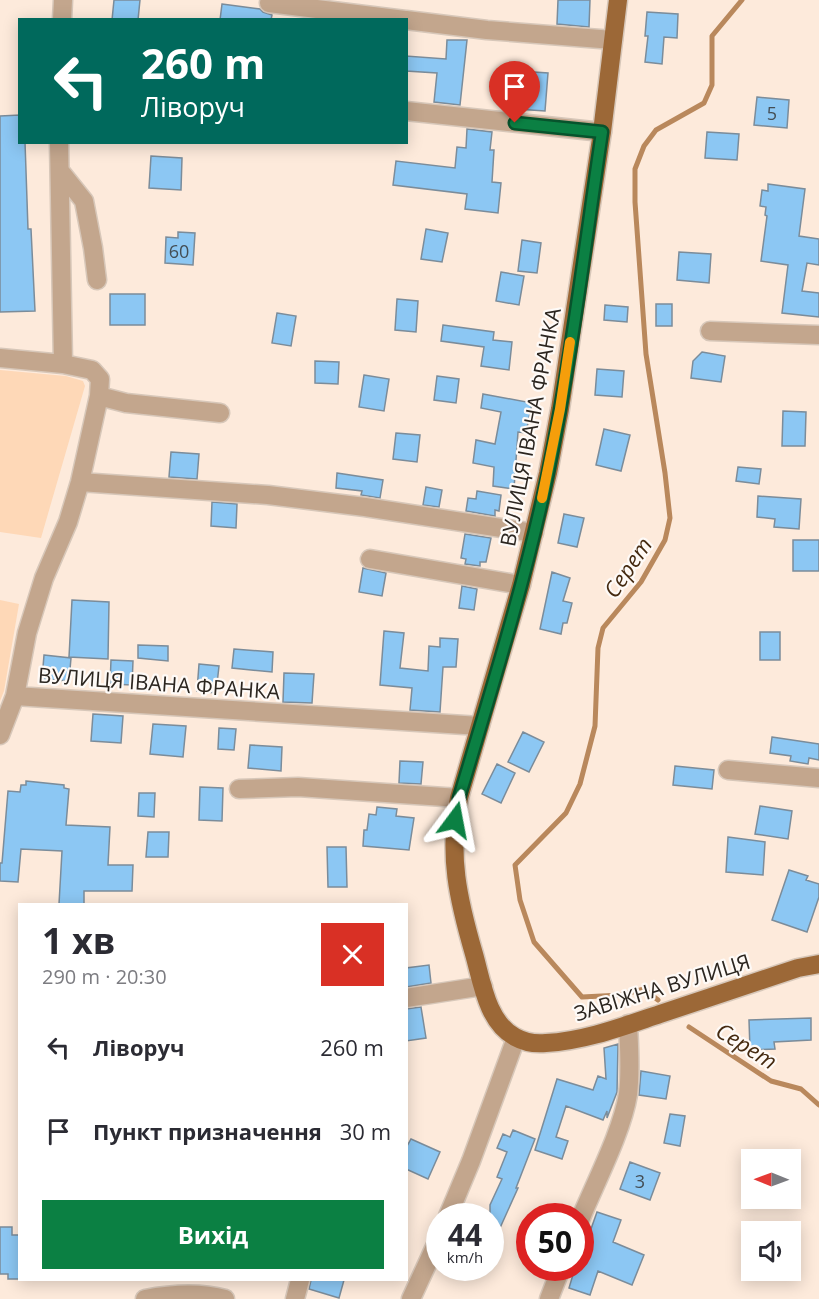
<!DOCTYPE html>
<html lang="uk">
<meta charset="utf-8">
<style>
body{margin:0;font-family:"Open Sans",sans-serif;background:#f7f7f7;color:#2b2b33;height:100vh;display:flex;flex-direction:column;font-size:22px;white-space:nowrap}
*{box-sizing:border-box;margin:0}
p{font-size:20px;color:#7c7c81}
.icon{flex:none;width:33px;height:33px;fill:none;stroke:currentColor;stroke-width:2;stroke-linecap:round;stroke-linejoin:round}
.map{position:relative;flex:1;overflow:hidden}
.side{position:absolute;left:18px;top:903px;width:390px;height:378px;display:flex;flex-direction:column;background:#fff;border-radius:0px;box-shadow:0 3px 15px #0003}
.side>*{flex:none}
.guide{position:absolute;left:18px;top:18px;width:390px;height:126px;border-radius:0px;box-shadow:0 3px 15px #0003;background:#00695c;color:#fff;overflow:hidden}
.needle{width:39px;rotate:271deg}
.controls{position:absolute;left:741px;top:1149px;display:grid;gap:12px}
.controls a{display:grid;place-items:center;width:60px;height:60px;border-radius:0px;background:#fff;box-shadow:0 3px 15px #0003;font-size:30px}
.speed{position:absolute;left:426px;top:1203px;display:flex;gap:12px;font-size:30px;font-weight:700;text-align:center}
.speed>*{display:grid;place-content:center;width:78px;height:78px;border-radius:50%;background:#fff;box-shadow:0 3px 15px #0003;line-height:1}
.speed small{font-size:15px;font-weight:400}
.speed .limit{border:9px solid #d22;background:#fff;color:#111}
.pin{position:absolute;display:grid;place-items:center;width:51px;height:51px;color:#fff;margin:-62px -26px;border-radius:50% 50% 50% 0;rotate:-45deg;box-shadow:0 0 6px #0007}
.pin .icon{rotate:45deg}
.me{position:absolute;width:66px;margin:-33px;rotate:13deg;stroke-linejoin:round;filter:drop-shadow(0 0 4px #0008)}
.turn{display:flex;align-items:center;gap:21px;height:126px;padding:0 24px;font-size:27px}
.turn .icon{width:78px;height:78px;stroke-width:2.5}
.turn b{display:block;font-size:42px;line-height:51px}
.round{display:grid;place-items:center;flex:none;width:63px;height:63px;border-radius:0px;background:#f7f7f7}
.overview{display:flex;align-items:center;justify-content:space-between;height:102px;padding:0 24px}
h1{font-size:36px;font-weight:700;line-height:45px}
.button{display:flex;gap:12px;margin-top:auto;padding:12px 24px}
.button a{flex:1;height:69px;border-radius:0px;background:#0b8043;color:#fff;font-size:24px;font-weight:700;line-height:69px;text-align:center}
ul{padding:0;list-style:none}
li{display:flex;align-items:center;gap:18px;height:84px;padding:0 24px}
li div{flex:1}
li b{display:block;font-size:22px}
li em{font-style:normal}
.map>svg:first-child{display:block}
</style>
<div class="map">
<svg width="819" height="1299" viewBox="0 0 819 1299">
<rect width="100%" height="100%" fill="#fdeadb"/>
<!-- green -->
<path fill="#fed8b7" d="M0,370L66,376L83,381L85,386L41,538L0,532Z
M0,600L19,604L4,691L0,701Z"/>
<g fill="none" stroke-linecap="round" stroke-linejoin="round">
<!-- stream -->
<path stroke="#b9885c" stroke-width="5" d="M658,1000L644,989L621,995L582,997L534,942L520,900L515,865L566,813L580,784L595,726L598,648L603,628L641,582L665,540L670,518L665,473L646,354L635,202V169L644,146L656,130L704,103L712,85V36L742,0
M689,1027L771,1081L801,1089L819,1105"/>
</g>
<!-- building -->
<path fill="#8cc7f3" stroke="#7b8c9a" stroke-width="1.5" d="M114,0H140L138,20H112Z
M558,0H590L589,27L557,24Z
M222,4L260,9L263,12L272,15L271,20H220Z
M647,12L678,14L677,38L664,37L662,64L645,62L648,36H645Z
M447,40H467L460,105L434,102L437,73L406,71V56L446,59Z
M519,71L548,73L545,111L516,109Z
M757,97L789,100L787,128L754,125Z
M20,115V142H25L28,229H31L35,311L0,312V116Z
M467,129L492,132L490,150H494L492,182L501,183L498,213L465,209L467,194L393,185L396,161L455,168L457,147L466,148Z
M707,132L739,134L737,160L705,158Z
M151,156L182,158L181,190L149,188Z
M768,184L805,189L799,236L819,239V265L807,263L802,291L819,293V317L782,313L788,265L761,261L767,216L765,215L766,207L760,206L762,190L768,191Z
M426,229L448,233L442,262L421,259Z
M178,232L195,233L193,265L165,263L166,237L178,238Z
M522,240L541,243L537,273L518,271Z
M679,252L711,254L709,283L677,280Z
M501,272L524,276L519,305L496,301Z
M110,294H145V325H110Z
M397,299L418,301L416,332L395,330Z
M656,304H672V326H656Z
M605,305L628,307L627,322L604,320Z
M277,313L296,316L291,346L272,343Z
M443,325L494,332L493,340L512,342L509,370L481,366L484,347L441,341Z
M702,352L725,356L721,382L691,378L693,361Z
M315,361L339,362L338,384L315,383Z
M597,369L624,371L622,397L595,395Z
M364,375L389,379L384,411L359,407Z
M437,376L459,379L456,403L434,400Z
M483,394L532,403L526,433L518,432L514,489L493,486L494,467L473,463L476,440L495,444L501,412L481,408Z
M783,411L806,412L805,446H782Z
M604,429L630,435L621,471L596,465Z
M396,433L420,435L417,462L393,459Z
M171,452L199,454L197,479L169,477Z
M738,467L761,469L759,484L736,481Z
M337,473L383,480L380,498L361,495L362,491L336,488Z
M426,487L442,490L439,507L423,505Z
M477,491L501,495L499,511L495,510V516L466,511L468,498L476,499Z
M758,496L801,499L799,529L774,527L775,519L757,517Z
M212,502L237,504L236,528L211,526Z
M564,514L584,518L577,547L558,543Z
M465,534L491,538L486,562H480V566L465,564L466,559L461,558Z
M793,540H819V571H793Z
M363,568L386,573L382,596L359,592Z
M552,572L570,578L563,601L572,603L567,623H563L561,634L540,629Z
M462,586L477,589L474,610L459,608Z
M72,600L109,602L108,659L69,657Z
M384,631L404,633L400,668L428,671L429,646L440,647V638L458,639L456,667H443L440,712L410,710L412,688L380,685Z
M760,632H780V660H760Z
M138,645L168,646V661L138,658Z
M234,649L273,652L272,672L232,668Z
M44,655L71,658L69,681L42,679Z
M111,660L133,661L132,685L110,684Z
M199,664L219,666L216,693L197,691Z
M284,673L314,674L312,703L283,702Z
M93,714L123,716L121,743L91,741Z
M153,724L186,726L183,757L150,754Z
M219,728L236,729L234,750L218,749Z
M523,732L544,742L529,772L508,762Z
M772,737L819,744V760L809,758L808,764L790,761L791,756L770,753Z
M250,745L282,747L281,771L248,768Z
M400,761L423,762L421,784L399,783Z
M497,764L515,773L501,803L482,794Z
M675,766L714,770L712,789L673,785Z
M26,781L64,785V788L69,789L66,825L110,827L108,865H133L132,891H84V904H59L62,851L21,849L18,882L0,881V863H2L8,791L20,792L21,785H26Z
M200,787L223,788L222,821L199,820Z
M139,793H155L154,817L138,816Z
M760,806L792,811L788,839L755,834Z
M377,807L397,809L396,816L414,818L409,850L363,846L364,830H367L369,814L376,815Z
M148,832H169L168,857H146Z
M728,837L765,842L763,875L726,872Z
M327,847H346L347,887H328Z
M789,870L808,876L806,880L819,884V897L807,932L772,920Z
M429,965L431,983L406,987V968Z
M421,1007L426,1038L406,1041V1009Z
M811,1018V1040L774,1042L775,1049L750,1050L749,1020Z
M618,1044L617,1092L607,1118V1111L603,1120L566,1106L556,1137L568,1141L562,1159L535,1150L557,1079L593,1090L598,1076L606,1079L604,1048Z
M641,1071L670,1076L666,1099L639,1095Z
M670,1114L685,1116L680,1146L664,1143Z
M513,1130L535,1139L516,1188H518L490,1250V1205L502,1179L497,1177L507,1152L497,1148L503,1134L510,1137Z
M411,1139L440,1152L428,1179L406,1169V1148Z
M630,1162L660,1173L650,1200L620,1189Z
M597,1212L621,1220L613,1242L644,1255L632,1285L598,1271L590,1295L569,1288L575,1268H580V1245L585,1246Z
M0,1227H12V1235H20V1279H8V1274H0Z
M311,1280H344L339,1298L309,1289Z"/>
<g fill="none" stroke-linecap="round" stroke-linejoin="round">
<!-- minor casing -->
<g stroke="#d7c7b9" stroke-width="21">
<path id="minor" d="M269,3L405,20
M62,20L63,0
M406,20L487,30L613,40
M406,111L602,132
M60,171L84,201L93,248L97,280
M710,331L819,335
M0,358L63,364
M99,396L126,403L220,413
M80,482L268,495L365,507L534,533
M370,559L521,585
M15,696L480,726
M0,735L15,696L27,633L44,578L68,522L80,482L99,396L100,379L92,370L63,364L59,142
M728,770L819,778
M239,789L298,787L459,798
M406,998L483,986
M448,1216L471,1161L516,1038
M580,1220C595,1183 622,1132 628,1094C631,1071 629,1047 628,1024
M145,1299C172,1294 199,1292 225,1299
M295,1299L300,1280
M411,1299L440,1236
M549,1299L561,1268"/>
</g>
<!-- major casing -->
<g stroke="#d7c7b9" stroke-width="21">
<path id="major" d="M618,0L602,132L560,409L548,473L521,585L459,798C448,855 458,899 474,954C482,982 487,1022 515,1037C524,1042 536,1044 546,1043C585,1041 624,1026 660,1014C706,999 752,983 798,968L819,964"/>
</g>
<!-- minor -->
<use href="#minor" stroke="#c3a68d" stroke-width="18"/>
<!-- major -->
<use href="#major" stroke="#9c6837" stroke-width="18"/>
</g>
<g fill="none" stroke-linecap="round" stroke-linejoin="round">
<!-- route casing -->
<g stroke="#07532c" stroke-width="15">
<path id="route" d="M455,820L459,798C491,691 525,583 548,473C571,361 585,246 602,132L515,123"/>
</g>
<!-- route -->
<use href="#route" stroke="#0b8043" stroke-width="10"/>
<!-- slow -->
<path stroke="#f59e0b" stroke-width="10" d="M542,498L560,409L570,342"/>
</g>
<g text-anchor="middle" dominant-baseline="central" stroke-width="4.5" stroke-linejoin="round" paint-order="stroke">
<!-- number labels -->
<g font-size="18" fill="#444e55">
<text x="772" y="113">5</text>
<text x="179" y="251">60</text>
<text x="640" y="1181">3</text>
</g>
<!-- street labels -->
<g font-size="21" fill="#2c2620" stroke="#fefaf7">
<text transform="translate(530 427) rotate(-79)">ВУЛИЦЯ ІВАНА ФРАНКА</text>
<text transform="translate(159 683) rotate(4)">ВУЛИЦЯ ІВАНА ФРАНКА</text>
<text transform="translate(662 987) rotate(-17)">ЗАВІЖНА ВУЛИЦЯ</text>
</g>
<!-- water labels -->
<g font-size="22" font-style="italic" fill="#452a10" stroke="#fefaf7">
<text transform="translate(627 567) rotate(-56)">Серет</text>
<text transform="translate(747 1045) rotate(32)">Серет</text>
</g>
</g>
</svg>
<div class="controls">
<a><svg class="needle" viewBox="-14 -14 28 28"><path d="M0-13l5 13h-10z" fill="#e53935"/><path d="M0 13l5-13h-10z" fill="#7c7c81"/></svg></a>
<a><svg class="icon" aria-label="sound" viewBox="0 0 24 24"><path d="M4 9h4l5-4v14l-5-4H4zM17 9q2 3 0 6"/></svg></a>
</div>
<div class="speed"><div>44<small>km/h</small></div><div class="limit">50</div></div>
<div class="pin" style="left:515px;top:123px;background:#d93025"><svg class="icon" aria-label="arrive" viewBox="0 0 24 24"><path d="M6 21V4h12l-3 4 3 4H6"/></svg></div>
<svg class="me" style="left:455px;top:820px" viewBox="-20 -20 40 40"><path d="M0-17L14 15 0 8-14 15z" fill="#0b8043" stroke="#fff" stroke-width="4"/></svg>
<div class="guide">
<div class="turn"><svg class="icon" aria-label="left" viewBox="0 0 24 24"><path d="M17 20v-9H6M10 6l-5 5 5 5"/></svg><div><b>260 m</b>Ліворуч</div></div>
</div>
<section class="side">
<div class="overview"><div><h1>1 хв</h1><p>290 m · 20:30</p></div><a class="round" style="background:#d93025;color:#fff"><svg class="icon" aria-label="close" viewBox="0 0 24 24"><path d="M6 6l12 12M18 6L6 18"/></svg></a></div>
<ul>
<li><svg class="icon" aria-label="left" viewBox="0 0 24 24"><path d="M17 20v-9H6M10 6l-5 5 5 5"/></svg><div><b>Ліворуч</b></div><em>260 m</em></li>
<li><svg class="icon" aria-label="arrive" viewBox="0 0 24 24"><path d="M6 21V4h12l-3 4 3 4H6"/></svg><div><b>Пункт призначення</b></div><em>30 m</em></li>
</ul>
<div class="button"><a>Вихід</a></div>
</section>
</div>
